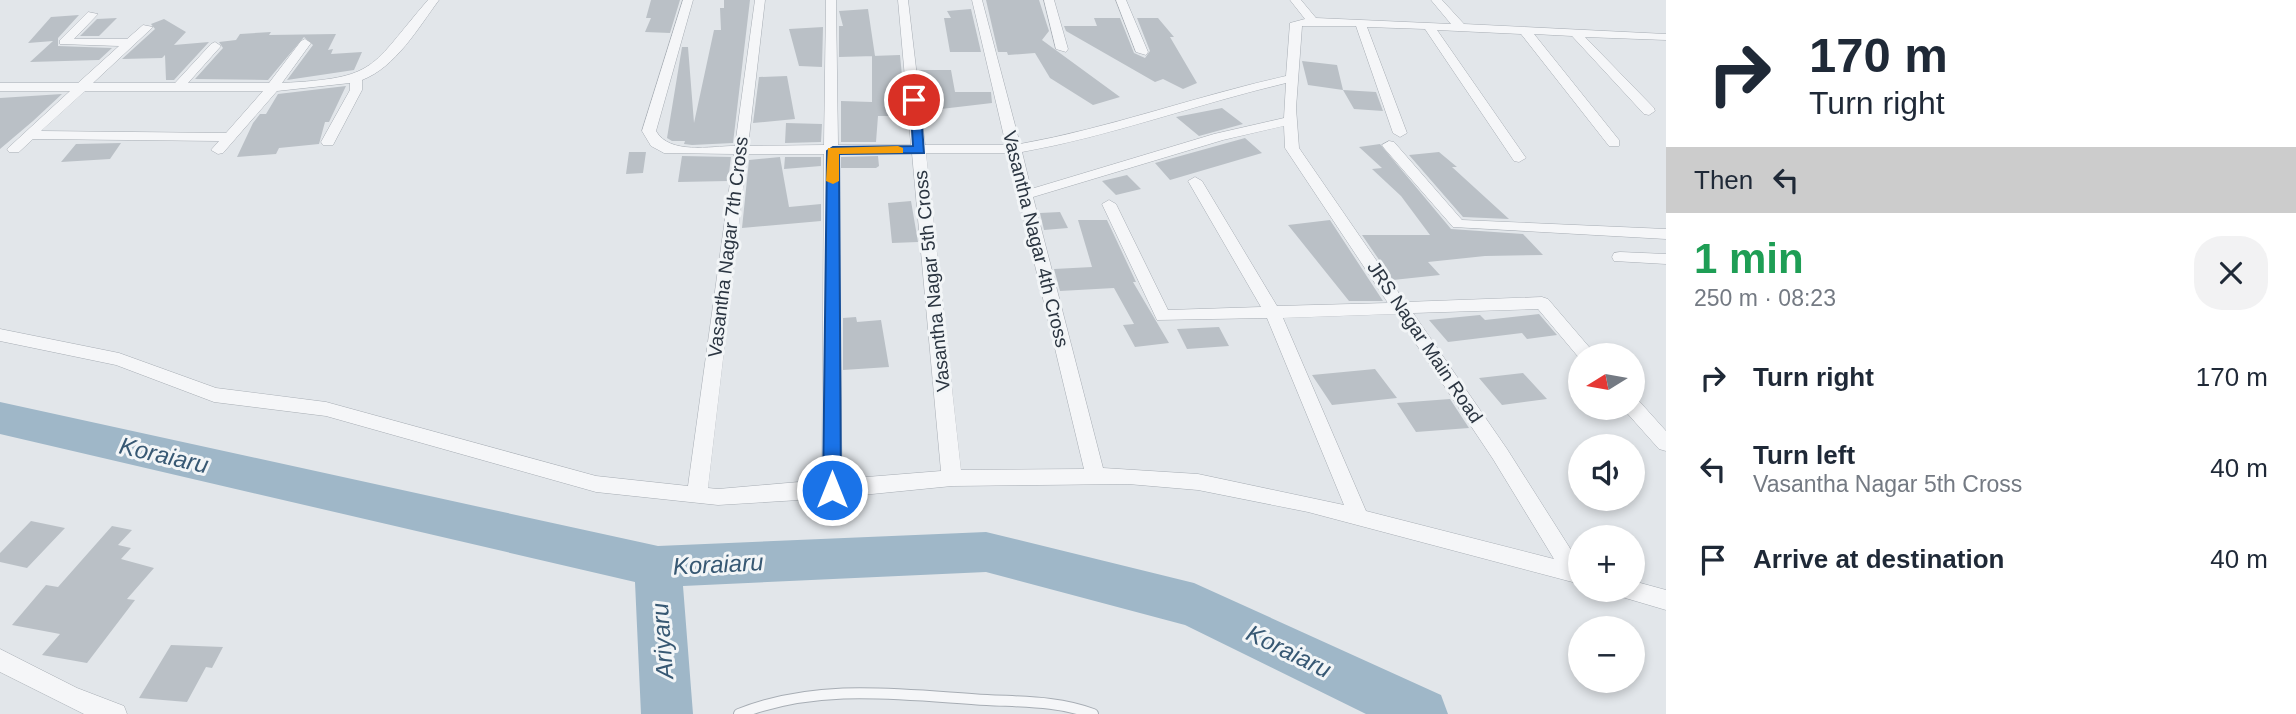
<!DOCTYPE html>
<meta charset="utf-8">
<style>
body{margin:0;font-family:Arial,sans-serif;background:#f2f2f3;color:#1f2937;height:100vh;display:flex;flex-direction:column;font-size:26px;white-space:nowrap}
*{box-sizing:border-box;margin:0}
p{font-size:23px;color:#747a83}
.icon{flex:none;width:38px;height:38px;fill:none;stroke:currentColor;stroke-width:2;stroke-linecap:round;stroke-linejoin:round}
.map{position:relative;flex:1;overflow:hidden}
.sheet{display:flex;flex-direction:column;background:#fff;width:630px}
.sheet>*{flex:none}
.top-card{background:#fff;color:#1f2937;overflow:hidden}
.needle{width:46px;rotate:259deg}
.fabs{position:absolute;left:1568px;top:343px;display:grid;gap:14px}
.fabs a{display:grid;place-items:center;width:77px;height:77px;border-radius:50%;background:#fff;box-shadow:0 4px 10px #0003;font-size:35px}
.pin{position:absolute;display:grid;place-items:center;width:60px;height:60px;color:#fff;margin:-30px;border:4px solid #fff;border-radius:50%;box-shadow:0 2px 7px #0007}
.me{position:absolute;width:77px;margin:-38px;rotate:0deg;stroke-linejoin:round;filter:drop-shadow(0 0 5px #0008)}
.turn{display:flex;align-items:center;gap:24px;height:147px;padding:0 28px;font-size:32px}
.turn .icon{width:91px;height:91px;stroke-width:2.5}
.turn b{display:block;font-size:49px;line-height:60px}
.then{display:flex;align-items:center;height:66px;padding:0 28px;background:#0003;gap:14px;font-size:26px}
.round{display:grid;place-items:center;flex:none;width:74px;height:74px;border-radius:28px;background:#f2f2f3}
.overview{display:flex;align-items:center;justify-content:space-between;height:119px;padding:0 28px}
h1{font-size:42px;font-weight:800;line-height:52px;color:#1e9e55}
ul{padding:0;list-style:none}
li{display:flex;align-items:center;gap:21px;height:91px;padding:0 28px}
li div{flex:1}
li b{display:block;font-size:26px}
li em{font-style:normal}
main{display:flex;flex:1;min-height:0}
.map>svg:first-child{display:block}
</style>
<main>
<div class="map">
<svg width="1666" height="714" viewBox="0 0 1666 714">
<rect width="100%" height="100%" fill="#e2e6ea"/>
<g fill="none" stroke-linecap="round" stroke-linejoin="round">
<!-- river -->
<path fill="#9fb7c8" fill-rule="evenodd" d="M0,402L658,546L986,532L1194,583L1441,695L1448,714H1366L1185,625L986,572L683,586L693,714H641L635,582L0,434Z"/>
</g>
<!-- building -->
<path fill="#bac0c6" d="M651,0H680L670,33L645,32L651,18H646Z
M724,0H750L733,143L692,145L684,144L685,141H672L667,138L682,47H688L694,123L714,30H721L720,8H724Z
M986,0H1039L1049,31L1042,40L1120,97L1093,105L1050,78L1035,53L1008,55L1007,52H998Z
M868,9L875,56L839,57V26H843L839,11Z
M971,9L981,52H950L944,18H951L947,11Z
M79,15L58,38V46L112,48L99,60L30,62L53,41L28,43L51,17Z
M117,18L99,36H80L97,19Z
M1094,18H1120L1134,53L1145,58L1150,51L1137,18H1158L1174,37H1170L1197,83L1183,89L1163,79L1155,82L1066,31L1064,26H1097Z
M164,19L186,32L174,45L209,42L174,80H166L165,55L162,58L122,59L155,29L151,24Z
M823,27L822,67L799,66L789,29Z
M271,32L269,35L336,34L328,50L333,49L331,54L362,52L354,70L287,80L313,45L304,37L268,80L195,79L223,48L219,42L236,40L240,34Z
M900,55L906,116H878L876,142H841V101L872,102V56Z
M1302,61L1337,65L1343,90L1308,85Z
M919,70H951L955,92H991L992,103L924,111Z
M787,76L795,119L753,123L759,77Z
M346,86L329,122H325L319,144L279,148L276,154L237,157L253,123L260,114H266L278,94Z
M1343,90L1376,92L1383,111L1354,109Z
M62,94L33,121L0,149V98Z
M1222,108L1243,124L1199,136L1176,117Z
M786,123L822,124L821,142L785,143Z
M1245,138L1262,153L1170,180L1155,163Z
M121,143L110,159L61,162L76,144Z
M1380,144L1451,229L1523,234L1543,255L1485,256L1428,262L1440,275L1393,280L1362,235H1430L1401,196L1372,169L1382,168L1359,147Z
M629,152H646L643,173L626,174Z
M1439,152L1457,167H1452L1509,219L1463,217L1409,155Z
M682,156L731,157L728,181L678,182Z
M878,156L879,166L876,168H841V157Z
M780,157L789,207L821,204V221L742,228L749,160Z
M785,157H821V166L784,169Z
M1127,175L1141,189L1116,195L1102,181Z
M911,201L918,242L892,243L888,203Z
M1060,212L1068,228L1044,230L1040,213Z
M1078,220H1107L1136,282H1133L1169,343L1135,347L1123,325L1134,324L1114,288L1060,291L1054,269L1092,267Z
M1330,220L1383,301H1349L1288,225Z
M1539,314L1557,335L1527,339L1522,333L1448,342L1429,320L1480,315L1485,320Z
M856,317L857,322L881,320L889,367L843,370V318Z
M1219,327L1229,346L1187,349L1177,329Z
M1375,369L1397,398L1332,405L1312,375Z
M1523,373L1547,399L1502,405L1479,378Z
M1450,399L1469,428L1416,432L1397,403Z
M31,521L65,528L27,568L0,562V553Z
M112,526L132,530L118,545L131,548L121,559L154,568L127,599L135,600L87,663L42,655L60,634L12,625L46,585L58,587Z
M171,645L223,647L212,668L206,667L187,702L139,698Z"/>
<g fill="none" stroke-linecap="round" stroke-linejoin="round">
<!-- lane casing -->
<g stroke="#a7adb4" stroke-width="12">
<path id="lane" d="M739,714C819,682 904,695 987,700C1023,702 1059,701 1093,714"/>
</g>
<!-- street casing -->
<g stroke="#a7adb4" stroke-width="1">
<path id="street" d="M428,0H439C418,28 396,67 362,80V90L333,145H323L321,142L350,90V83L277,91L223,153L218,154L211,150L219,141L33,139L19,152H9L7,149L70,91H0V83H78L119,46L60,44V40L88,12L98,14L74,39H127L143,25L153,27L93,83H175L211,44L215,42L221,46L188,83H269L301,41L305,39L311,43L282,83C379,78 369,68 428,0ZM85,91H263L226,133L41,131Z
M683,0H693L656,131C670,155 710,146 735,146L755,0H765L748,146L824,145L826,0H836L838,145H911L898,0H908L925,145H1006L972,0H982L1020,144C1110,128 1196,96 1286,76L1290,23L1305,19L1290,0H1301L1316,18L1451,24L1431,0H1442L1464,24L1666,34V40L1585,37L1654,108L1655,111L1649,115L1644,114L1572,36L1534,34L1619,140V146H1609L1521,34L1437,30L1526,158L1519,162L1514,161L1425,29L1367,27L1407,133L1400,137L1393,133L1356,26H1302L1296,108L1299,148L1405,302L1542,297L1548,299L1596,355H1580V359L1538,309L1413,313L1507,449L1580,564V584L1308,512L1198,490L1128,484L952,486L832,498L718,505L596,492L326,416L214,402L116,365L0,341V329L119,353L216,388L326,402L596,476L688,486L734,154L664,153L651,146L642,131ZM1286,83L1284,118L1214,134L1031,189L1022,152C1111,136 1197,104 1286,83ZM1284,126L1285,148L1388,303L1277,306L1202,181L1195,177L1188,181L1261,307L1168,310L1116,204L1109,200L1102,204L1157,320L1267,318L1344,505L1198,474L1103,468L1033,197L1223,140ZM912,153L941,471L842,479L838,154ZM926,153H1008L1084,469L961,470ZM747,154H824L822,480L718,489L708,488ZM1396,314L1493,459L1554,559L1366,511L1283,318Z
M1044,0H1054L1068,49L1066,52L1056,49Z
M1116,0H1126L1148,52L1146,55L1136,52Z
M1389,141L1394,142L1462,220L1666,229V239L1453,227L1384,148L1382,145Z
M1620,252L1666,254V264L1614,261L1612,257L1614,253Z
M1633,400L1640,402L1666,431V451L1659,449L1626,412L1624,408H1633Z
M1633,581L1666,590V610L1622,597L1619,590H1633Z
M0,649L77,688L124,706L127,714H84L0,672Z"/>
</g>
<!-- lane -->
<use href="#lane" stroke="#f5f6f8" stroke-width="10"/>
<!-- street -->
<use href="#street" fill="#f5f6f8" fill-rule="evenodd"/>
</g>
<!-- route -->
<path fill="#1a73e8" stroke="#114b97" stroke-width="2" d="M910,97L920,100L924,153L839,154L841,490L832,497L823,490L827,151L833,147L913,146Z"/>
<!-- slow -->
<path fill="#f59e0b" d="M898,146L903,148V153L839,154V181L833,184L826,181L828,148Z"/>
<g text-anchor="middle" dominant-baseline="central" stroke-width="6" stroke-linejoin="round" paint-order="stroke">
<!-- street labels -->
<g font-size="19" fill="#2b3541" stroke="#f2f5f7">
<text transform="translate(1036 239) rotate(76)">Vasantha Nagar 4th Cross</text>
<text transform="translate(728 247) rotate(-83)">Vasantha Nagar 7th Cross</text>
<text transform="translate(932 281) rotate(-96)">Vasantha Nagar 5th Cross</text>
<text transform="translate(1425 342) rotate(56)">JRS Nagar Main Road</text>
</g>
<!-- near-water labels -->
<g font-size="24" font-style="italic" fill="#375873" stroke="#f2f5f7">
<text transform="translate(164 455) rotate(13)">Koraiaru</text>
<text transform="translate(718 564) rotate(-3)">Koraiaru</text>
<text transform="translate(662 641) rotate(-94)">Ariyaru</text>
<text transform="translate(1289 651) rotate(26)">Koraiaru</text>
</g>
</g>
</svg>
<div class="fabs">
<a><svg class="needle" viewBox="-14 -14 28 28"><path d="M0-13l5 13h-10z" fill="#e53935"/><path d="M0 13l5-13h-10z" fill="#747a83"/></svg></a>
<a><svg class="icon" aria-label="sound" viewBox="0 0 24 24"><path d="M4 9h4l5-4v14l-5-4H4zM17 9q2 3 0 6"/></svg></a>
<a>+</a>
<a>−</a>
</div>
<div class="pin" style="left:914px;top:100px;background:#d93025"><svg class="icon" aria-label="arrive" viewBox="0 0 24 24"><path d="M6 21V4h12l-3 4 3 4H6"/></svg></div>
<svg class="me" style="left:832px;top:490px" viewBox="-20 -20 40 40"><circle r="17" fill="#1a73e8" stroke="#fff" stroke-width="3"/><path d="M0-11L8 9 0 5-8 9z" fill="#fff"/></svg>
</div>
<section class="sheet">
<div class="top-card">
<div class="turn"><svg class="icon" aria-label="right" viewBox="0 0 24 24"><path d="M7 20v-9h11M14 6l5 5-5 5"/></svg><div><b>170 m</b>Turn right</div></div>
<div class="then">Then<svg class="icon" aria-label="left" viewBox="0 0 24 24"><path d="M17 20v-9H6M10 6l-5 5 5 5"/></svg></div>
</div>
<div class="overview"><div><h1>1 min</h1><p>250 m · 08:23</p></div><a class="round"><svg class="icon" aria-label="close" viewBox="0 0 24 24"><path d="M6 6l12 12M18 6L6 18"/></svg></a></div>
<ul>
<li><svg class="icon" aria-label="right" viewBox="0 0 24 24"><path d="M7 20v-9h11M14 6l5 5-5 5"/></svg><div><b>Turn right</b></div><em>170 m</em></li>
<li><svg class="icon" aria-label="left" viewBox="0 0 24 24"><path d="M17 20v-9H6M10 6l-5 5 5 5"/></svg><div><b>Turn left</b><p>Vasantha Nagar 5th Cross</p></div><em>40 m</em></li>
<li><svg class="icon" aria-label="arrive" viewBox="0 0 24 24"><path d="M6 21V4h12l-3 4 3 4H6"/></svg><div><b>Arrive at destination</b></div><em>40 m</em></li>
</ul>
</section>
</main>
